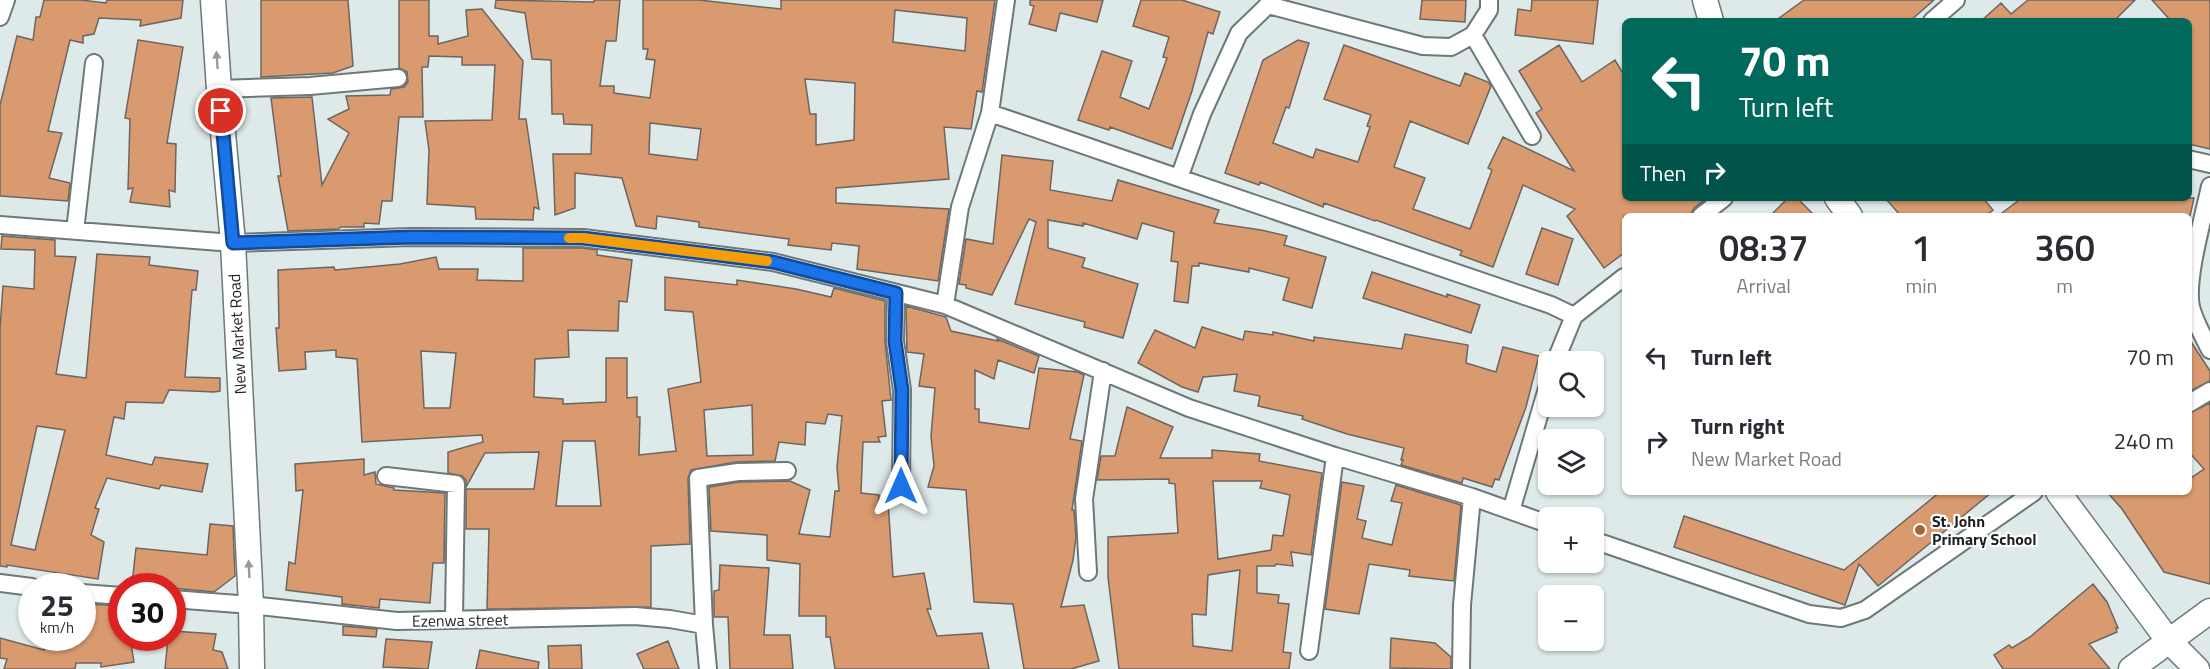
<!DOCTYPE html>
<meta charset="utf-8">
<style>
body{margin:0;font-family:"Titillium Web",sans-serif;background:#f2f2f3;color:#2b2b33;height:100vh;display:flex;flex-direction:column;font-size:22px;white-space:nowrap}
*{box-sizing:border-box;margin:0}
p{font-size:20px;color:#7c7c81}
.icon{flex:none;width:33px;height:33px;fill:none;stroke:currentColor;stroke-width:2;stroke-linecap:round;stroke-linejoin:round}
.map{position:relative;flex:1;overflow:hidden}
.panel{position:absolute;left:1622px;top:213px;width:570px;height:282px;display:flex;flex-direction:column;background:#fff;border-radius:9px;box-shadow:0 2px 4px #0004}
.panel>*{flex:none}
.hud{position:absolute;left:1622px;top:18px;width:570px;height:183px;border-radius:9px;box-shadow:0 2px 4px #0004;background:#00695c;color:#fff;overflow:hidden}
.tools{position:absolute;left:1538px;top:351px;display:grid;gap:12px}
.tools a{display:grid;place-items:center;width:66px;height:66px;border-radius:9px;background:#fff;box-shadow:0 2px 4px #0004;font-size:30px}
.speed{position:absolute;left:18px;top:573px;display:flex;gap:12px;font-size:30px;font-weight:700;text-align:center}
.speed>*{display:grid;place-content:center;width:78px;height:78px;border-radius:50%;background:#fff;box-shadow:0 2px 4px #0004;line-height:1}
.speed small{font-size:15px;font-weight:400}
.speed .limit{border:9px solid #d22;background:#fff;color:#111}
.pin{position:absolute;display:grid;place-items:center;width:51px;height:51px;color:#fff;margin:-26px;border:3px solid #fff;border-radius:50%;box-shadow:0 2px 6px #0007}
.me{position:absolute;width:66px;margin:-33px;rotate:0deg;stroke-linejoin:round;filter:drop-shadow(0 0 4px #0008)}
.turn{display:flex;align-items:center;gap:21px;height:126px;padding:0 18px;font-size:27px}
.turn .icon{width:78px;height:78px;stroke-width:2.5}
.turn b{display:block;font-size:42px;line-height:51px}
.then{display:flex;align-items:center;height:57px;padding:0 18px;background:#0003;gap:12px;font-size:22px}
.eta{display:flex;justify-content:space-evenly;align-items:center;height:102px;text-align:center}
.eta b{font-size:36px;font-weight:600;line-height:42px}
ul{padding:0;list-style:none}
li{display:flex;align-items:center;gap:18px;height:84px;padding:0 18px}
li div{flex:1}
li b{display:block;font-size:22px}
li em{font-style:normal}
.map>svg:first-child{display:block}
</style>
<div class="map">
<svg width="2210" height="669" viewBox="0 0 2210 669">
<rect width="100%" height="100%" fill="#deeae9"/>
<!-- building -->
<path fill="#d99a6f" stroke="#6d6560" stroke-width="1.5" fill-rule="evenodd" d="M44,0H81L106,3L107,0H183L181,18L140,26L141,20L99,18L94,34L83,36V43L70,40L48,131L62,133L49,178L70,183L68,201L0,196V105L17,36L33,40L36,17H40Z
M261,0H348L353,66L333,73L261,77Z
M399,0H429V36H438V44L468,36L466,10L482,9L523,61L519,119H526L539,209L534,207L533,220L476,219L475,207L427,204L429,150L425,121L492,120L495,65H462V57L429,56L428,67H422L423,117H399L392,201H382L379,224L364,223V227H341L338,229L288,231L278,176H281L271,98L312,97L322,185L349,133L328,119L349,109L346,96L390,95L391,89L404,87L408,82L407,72L399,68Z
M496,0L594,2V0H620L616,41H606L600,86H614V93L650,98L655,60L646,59L648,49H643V0H699L781,9V0H995L982,92L977,91L971,129L944,127L949,179L836,188V203L949,209L938,281L857,269L859,246L832,243L831,250L788,245L789,239L699,227V222L657,216L656,229L636,226L622,178L575,173V208L555,215L553,154H591L592,125L564,124L563,114H552L551,60L532,59L525,13L495,8ZM895,10L967,18L965,51L893,42ZM805,79L855,83L854,140L816,145V114H810ZM650,123L701,129L697,160L649,154Z
M1030,0H1103L1097,22L1060,13L1056,31L1029,24L1034,6L1030,5Z
M1141,0H1182L1220,12L1213,34L1208,32L1192,91L1172,149L1110,127L1109,130L1078,120L1102,51L1132,61L1120,97L1149,109L1167,58L1163,57L1169,37L1133,26Z
M1422,0H1466L1465,22L1420,19Z
M1532,0H1598L1593,44L1515,35L1518,9L1531,11Z
M1804,0H1934L1910,21H1775Z
M2028,0H2135L2114,21H1981L2001,3L2011,14Z
M2152,0H2210V149L2188,144V21H2171Z
M138,40L183,47L167,143L176,144L175,192L169,190L170,207L130,202L133,188L128,189L130,119L125,118Z
M1298,40L1309,43L1289,108L1286,107L1273,143L1313,158L1316,149L1358,162L1370,127L1367,126L1371,115L1324,99L1344,45L1460,86L1465,73L1488,82L1491,86L1468,144L1410,121L1394,167L1425,178L1413,209L1470,229L1492,170L1488,168L1503,137L1574,171L1536,113L1542,109L1519,71L1559,45L1582,82L1615,60L1624,75V198H1707L1694,208L1690,216H1624V253L1604,268L1567,216L1575,209L1523,185L1493,267L1460,255L1462,251L1376,220L1375,221L1324,203L1323,207L1260,182L1259,185L1225,173L1263,60Z
M1002,155L1053,161L1050,190L1112,201L1118,180L1219,210L1214,223L1261,230L1287,236L1284,245L1326,257L1312,308L1283,300L1289,278L1249,268V272L1199,263V266H1192L1188,303L1174,301L1178,262L1171,261L1174,232L1142,223L1137,239L1083,223V226L1048,220V248L1085,258L1082,267L1138,284L1123,338L1084,327L1085,322L1015,304L1036,222L1029,219L992,295L966,288V285L959,284L966,239L993,244Z
M1788,198H1797L1815,216H1770Z
M1885,198H1983L1993,210L1985,216H1901Z
M2022,198H2194L2190,216H1998Z
M1542,228L1573,239L1558,285L1526,274Z
M2,236L55,240V256L76,257L56,374L86,378L97,254L150,257L149,265L198,271L196,290H192L185,377L220,378V391L214,392L169,390L163,403L126,402L124,419L114,417L106,455L152,465L155,457L208,464L202,492L161,485L159,489L107,478L95,508L99,509L91,535L104,542L98,579L7,565V567L0,566V328L3,286L34,289L35,250L1,249ZM37,426L65,430L35,550L11,545Z
M523,248H582L597,250V255L632,260L627,302L619,301L618,331L568,330L569,357L535,359L534,397L563,399V404L606,402V358H627V398L637,397V417H640L639,455L676,451L668,389L701,382L693,312L665,310V277L737,285V280L796,289L831,297L834,288L885,301V342L891,400L882,401L886,436L878,437L880,442H863L861,493L879,495V500L888,501L893,577L924,573L931,609H927L937,636L982,633L989,669H835L830,637H826V616H799L800,564L767,560V535L711,531L709,487L739,482L790,481L810,490L799,534L830,537L835,491H839L837,467L842,416L828,414L825,424L806,422L805,445L779,442L775,461L736,462L691,470L688,478L690,544L651,546V607L487,609L489,529H466V489H534L539,452L485,453L466,487V480L462,476L448,473V452L483,442L482,435L362,442L357,359L336,357V350L305,352L306,369L279,371L276,328H279L278,270L334,267L335,270L400,264L436,257L439,269H478L477,280L523,281ZM421,351L456,353L450,408H424ZM752,405L753,455L707,456L704,410ZM563,441H595L601,506H556Z
M1372,272L1447,297V294L1480,305L1471,333L1363,298Z
M906,306L946,317L951,331L998,341L997,339L1039,356L1034,373L998,360L994,379L975,370V409H979V422L1029,429L1039,368L1078,372L1084,375L1070,439L1082,441L1072,510H1074L1076,537L1073,560L1061,607L1084,605L1099,661L1071,669H1024L1013,604L974,602L966,490L928,487L934,466L931,436L935,388L919,386L924,354L907,352Z
M1202,327L1243,340L1245,331L1273,335V332L1314,341V337L1402,349L1405,334L1468,345L1466,363L1496,372L1503,347L1539,356L1526,407L1499,480L1495,479L1492,487L1463,478L1462,483L1401,465L1403,460H1401L1404,448L1347,434L1302,419L1303,416L1258,406L1260,396L1234,391L1237,374L1203,377L1198,392L1182,387L1138,363L1155,330L1195,348Z
M2188,337L2210,371V381L2188,392Z
M2210,403V584L2164,572L2122,509L2107,492H2188V480L2204,469L2188,451V414Z
M1127,407L1173,427L1160,458H1212V450L1260,454L1259,461L1322,473L1311,555L1291,552L1293,566L1276,564L1275,566H1257V593L1279,595L1278,603L1289,604L1283,652L1291,653L1289,669H1119L1108,577V537L1178,533L1175,484L1169,483V479L1097,480L1101,456H1115ZM1213,481H1262L1260,488L1290,495L1283,536L1273,535L1271,550L1218,559ZM1240,570L1232,651L1193,646L1192,614L1206,615L1208,575Z
M364,459V475L375,472L376,484L394,488V490L445,493L444,563H433L430,603L380,599L379,608L342,604V597L286,590L289,562L295,564L303,490L296,491L295,464Z
M1342,482L1364,486L1357,519L1366,521L1362,538L1392,545L1402,503L1391,501L1396,485L1461,505L1454,581L1409,576L1410,570L1369,564L1359,614L1325,609Z
M1940,492H1992L1878,586L1859,564L1845,605L1674,547L1684,516L1844,570Z
M210,524L233,526L235,576L214,592L132,584L136,548L207,555Z
M720,565L769,568L764,635H790L793,669H730L728,617H714V591L719,590Z
M2093,584L2107,602L2118,628H2116L2117,632L2089,644L2110,669H2003L1994,655L2009,645L2012,648L2030,637Z
M88,604L122,606V638H130L134,662L101,667V663H76L75,669H4L7,659L0,658V638L44,650L45,638H84V606Z
M343,626L377,629L376,637L343,635Z
M172,631L216,634L213,650L222,652L228,669H165L168,638H172Z
M1391,638L1435,643L1451,657V669L1390,668Z
M386,639L432,642L428,669L383,667Z
M668,641L679,669H644L637,654Z
M581,645L582,669H549L548,646Z
M480,650L539,662L538,669H476Z"/>
<g fill="none" stroke-linecap="round" stroke-linejoin="round">
<!-- street casing -->
<g stroke="#6d7877" stroke-width="20">
<path id="street" d="M1268,5L1423,46L1451,47L1473,35L1489,10V0
M0,17L6,0
M1932,21L1956,0
M1473,35L1532,136
M219,89L310,86L398,78
M990,113L1006,0
M2188,159L2210,164
M1179,178L1551,305L1574,316
M2210,186C2204,216 2185,279 2191,307C2195,322 2203,336 2210,350
M1701,216L1724,198
M0,225L233,243L411,237L583,238L773,262L945,305L1189,408L1335,456L1472,497L1548,524
M75,231L94,63
M896,293L895,341L902,390L901,486
M945,305L960,207L990,113L1179,178L1202,114L1239,33L1268,5L1269,0
M1555,362L1574,316L1624,277
M2188,404L2210,391
M386,476L456,484L454,619
M1511,511L1548,385
M1593,540L1809,614L1841,618L1865,610L2034,492
M1088,572L1084,499L1103,371
M0,583L32,587
M82,593L122,596
M172,599L251,605L397,621L635,616L670,619L704,625L708,669
M704,625L698,478L738,472L787,471
M1309,651L1335,456
M1461,669L1462,605L1472,497"/>
</g>
<!-- secondary casing -->
<g stroke="#6d7877" stroke-width="27">
<path id="secondary" d="M213,0L219,89L233,243L251,605L252,669
M1705,0L1711,21
M1837,198L1850,216
M2058,492L2168,640L2197,669
M2131,669L2210,611"/>
</g>
<!-- street -->
<use href="#street" stroke="#fff" stroke-width="16"/>
<!-- secondary -->
<use href="#secondary" stroke="#fff" stroke-width="24"/>
</g>
<!-- one-way arrows -->
<defs><path id="oneway-solid" d="M-6-.8H1V-3.2L6.5 0L1 3.2V.8H-6Z" transform="scale(1.5)"/></defs>
<g fill="#999b9b">
<use href="#oneway-solid" transform="translate(217 60) rotate(-94)"/>
<use href="#oneway-solid" transform="translate(249 569) rotate(-93)"/>
</g>
<g fill="none" stroke-linecap="round" stroke-linejoin="round">
<!-- route casing -->
<g stroke="#114b97" stroke-width="15">
<path id="route" d="M221,111L233,243L411,237L583,238L773,262L896,293L895,341L902,390L901,486"/>
</g>
<!-- route -->
<use href="#route" stroke="#1a73e8" stroke-width="10"/>
<!-- slow -->
<path stroke="#f59e0b" stroke-width="10" d="M569,238H583L767,261"/>
</g>
<!-- markers -->
<circle fill="#a76432" stroke="#fff" stroke-width="2" cx="1920" cy="530" r="6"/>
<g text-anchor="middle" dominant-baseline="central" stroke-width="4.5" stroke-linejoin="round" paint-order="stroke">
<!-- street labels -->
<g font-size="16" fill="#1c2120" stroke="#fff">
<text transform="translate(237 334) rotate(-93)">New Market Road</text>
<text transform="translate(460 620) rotate(-1)">Ezenwa street</text>
</g>
<!-- poi labels -->
<g font-size="16" font-weight="bold" fill="#1c2120" stroke="#fff" text-anchor="start">
<text x="1932" y="521">St. John<tspan x="1932" dy="18">Primary School</tspan></text>
</g>
</g>
</svg>
<div class="tools">
<a><svg class="icon" aria-label="search" viewBox="0 0 24 24"><circle cx="10" cy="10" r="6"/><path d="M15 15l6 6"/></svg></a>
<a><svg class="icon" aria-label="layers" viewBox="0 0 24 24"><path d="M12 4l9 5-9 5-9-5zM3 14l9 5 9-5"/></svg></a>
<a>+</a>
<a>−</a>
</div>
<div class="speed"><div>25<small>km/h</small></div><div class="limit">30</div></div>
<div class="pin" style="left:221px;top:111px;background:#d93025"><svg class="icon" aria-label="arrive" viewBox="0 0 24 24"><path d="M6 21V4h12l-3 4 3 4H6"/></svg></div>
<svg class="me" style="left:901px;top:486px" viewBox="-20 -20 40 40"><path d="M0-17L14 15 0 8-14 15z" fill="#1a73e8" stroke="#fff" stroke-width="4"/></svg>
<div class="hud">
<div class="turn"><svg class="icon" aria-label="left" viewBox="0 0 24 24"><path d="M17 20v-9H6M10 6l-5 5 5 5"/></svg><div><b>70 m</b>Turn left</div></div>
<div class="then">Then<svg class="icon" aria-label="right" viewBox="0 0 24 24"><path d="M7 20v-9h11M14 6l5 5-5 5"/></svg></div>
</div>
<section class="panel">
<div class="eta">
<div><b>08:37</b><p>Arrival</p></div>
<div><b>1</b><p>min</p></div>
<div><b>360</b><p>m</p></div>
</div>
<ul>
<li><svg class="icon" aria-label="left" viewBox="0 0 24 24"><path d="M17 20v-9H6M10 6l-5 5 5 5"/></svg><div><b>Turn left</b></div><em>70 m</em></li>
<li><svg class="icon" aria-label="right" viewBox="0 0 24 24"><path d="M7 20v-9h11M14 6l5 5-5 5"/></svg><div><b>Turn right</b><p>New Market Road</p></div><em>240 m</em></li>
</ul>
</section>
</div>
